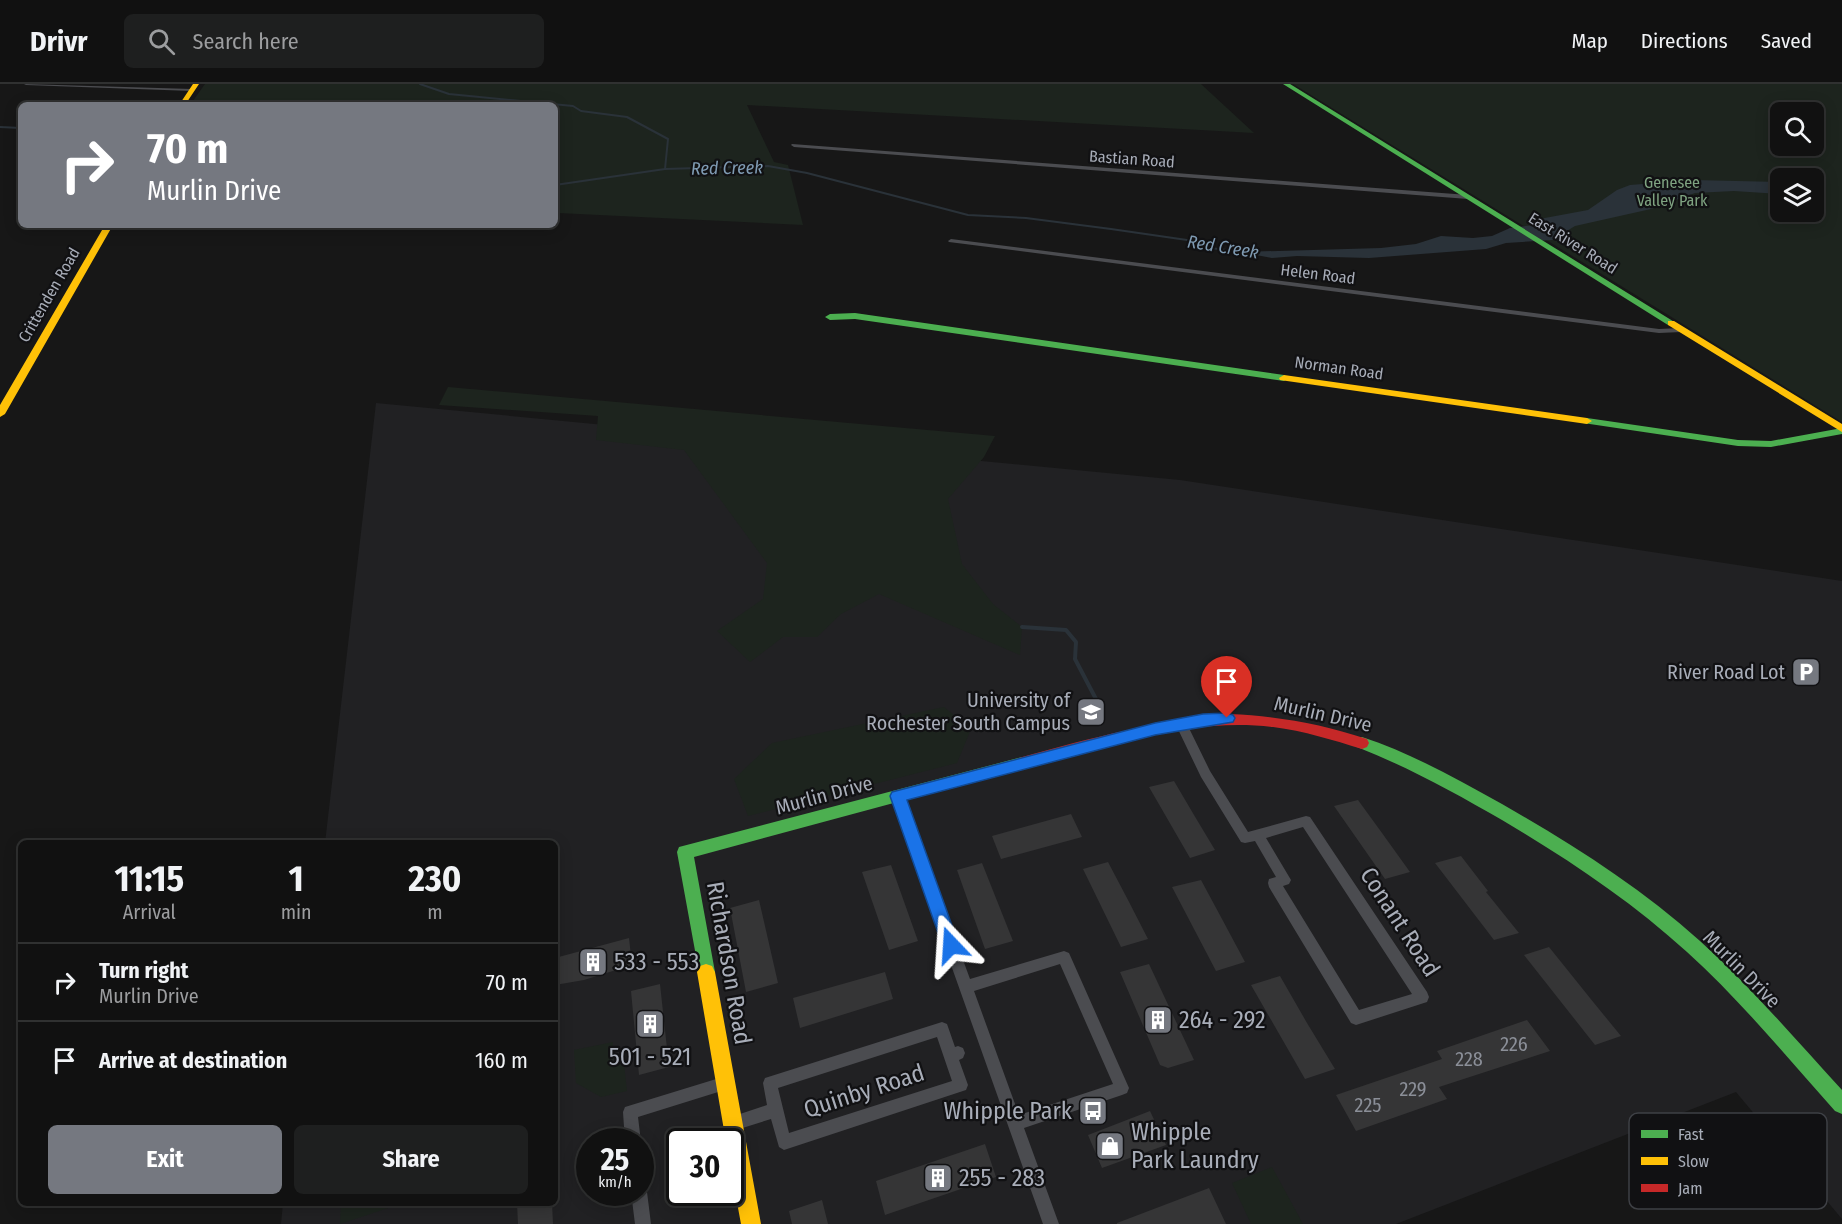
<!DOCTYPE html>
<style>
body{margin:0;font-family:"Fira Sans Condensed",sans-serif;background:#1e1f1f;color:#f1f3f6;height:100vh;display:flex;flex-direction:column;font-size:22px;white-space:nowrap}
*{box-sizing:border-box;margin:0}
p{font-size:20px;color:#9c9d9f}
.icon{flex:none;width:33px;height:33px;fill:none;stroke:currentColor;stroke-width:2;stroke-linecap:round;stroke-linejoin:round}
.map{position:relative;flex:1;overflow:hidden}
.panel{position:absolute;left:18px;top:756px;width:540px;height:366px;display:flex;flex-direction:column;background:#111;border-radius:9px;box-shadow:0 3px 15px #0003,0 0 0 2px #303131}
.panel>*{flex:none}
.guide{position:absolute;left:18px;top:18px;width:540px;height:126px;border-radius:9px;box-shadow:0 3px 15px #0003,0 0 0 2px #303131;background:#757880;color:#fff;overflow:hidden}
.fabs{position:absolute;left:1770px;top:18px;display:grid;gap:12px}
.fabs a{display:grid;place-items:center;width:54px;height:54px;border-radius:9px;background:#111;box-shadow:0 3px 15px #0003,0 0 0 2px #303131;font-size:30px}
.speed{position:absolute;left:576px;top:1044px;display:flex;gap:12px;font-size:30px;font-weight:700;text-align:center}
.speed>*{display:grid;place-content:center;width:78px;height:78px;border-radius:50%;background:#111;box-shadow:0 3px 15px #0003,0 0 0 2px #303131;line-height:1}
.speed small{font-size:15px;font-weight:400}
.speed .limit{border:3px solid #111;border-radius:9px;background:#fff;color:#111}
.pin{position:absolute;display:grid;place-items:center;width:51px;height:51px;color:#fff;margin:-62px -26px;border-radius:50% 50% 50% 0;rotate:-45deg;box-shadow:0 0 6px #0007}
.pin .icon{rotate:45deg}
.me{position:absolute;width:66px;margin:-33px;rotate:340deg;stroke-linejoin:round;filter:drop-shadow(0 0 4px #0008)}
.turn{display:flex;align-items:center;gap:21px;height:126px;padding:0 30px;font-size:27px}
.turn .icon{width:78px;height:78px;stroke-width:2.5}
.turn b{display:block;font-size:42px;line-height:51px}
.eta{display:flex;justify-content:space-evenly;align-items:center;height:102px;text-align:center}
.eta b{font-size:36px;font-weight:700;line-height:42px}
.cta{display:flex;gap:12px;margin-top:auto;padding:12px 30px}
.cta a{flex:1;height:69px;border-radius:9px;background:#757880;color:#fff;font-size:24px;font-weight:700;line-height:69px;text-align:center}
.cta a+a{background:#1e1f1f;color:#f1f3f6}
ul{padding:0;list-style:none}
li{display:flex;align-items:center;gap:18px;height:78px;padding:0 30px;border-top:2px solid #303131}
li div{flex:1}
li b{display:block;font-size:22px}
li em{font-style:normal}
header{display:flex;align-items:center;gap:36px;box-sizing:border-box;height:84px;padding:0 30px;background:#111;border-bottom:2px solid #303131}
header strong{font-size:28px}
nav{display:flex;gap:33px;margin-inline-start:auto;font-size:21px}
.search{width:420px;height:54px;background:#1e1f1f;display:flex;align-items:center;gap:15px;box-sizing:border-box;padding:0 21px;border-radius:9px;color:#9c9d9f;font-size:22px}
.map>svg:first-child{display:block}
</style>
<header>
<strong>Drivr</strong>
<div class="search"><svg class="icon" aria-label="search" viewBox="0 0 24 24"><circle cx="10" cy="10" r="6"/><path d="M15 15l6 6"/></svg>Search here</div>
<nav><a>Map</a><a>Directions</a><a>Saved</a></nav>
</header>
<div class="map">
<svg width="1842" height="1140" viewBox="0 0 1842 1140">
<rect width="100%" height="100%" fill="#171717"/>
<!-- built -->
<path fill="#212123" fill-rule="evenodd" d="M376,319L1180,396L1842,497V1135L1736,1008L1396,1140H281L283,1119H555V759H325ZM590,1058H640V1108H590ZM680,1058H730V1108H680Z"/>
<!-- green -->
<path fill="#1d241e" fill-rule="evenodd" d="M205,0H1201L1254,49L747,21L774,78L788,81L803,141L558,129L555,116V21H190Z
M1293,0H1842V339V338ZM1780,28H1814V62H1780ZM1780,94H1814V128H1780Z
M448,303L995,352L984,373L948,415L962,480L993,520L1022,543L1020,571L879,510L841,530L817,553H783L750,578L717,547L763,515L767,479L684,366L596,356L598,332L439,321Z
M944,623L971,645L957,679L748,732L734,695L772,659Z
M613,958V982L624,980L627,1007L601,1013L576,999L574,966Z
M1272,1083L1303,1140H1251L1232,1099Z
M341,1119H388V1124L340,1140Z"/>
<!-- water -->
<path fill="#2a3239" d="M1693,96L1780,98V110L1734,107L1695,109L1651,125L1575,142L1552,156L1506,159L1486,165L1369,174L1297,172L1272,174L1240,168L1381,164L1416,160L1441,152L1473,154L1492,152L1510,144L1533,141L1531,137L1534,136L1588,126L1617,106L1630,101Z"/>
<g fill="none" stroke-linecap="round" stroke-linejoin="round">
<!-- stream-far1 -->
<path stroke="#2a3239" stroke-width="2" d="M420,0L449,10L573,22L581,27L627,33L668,55L665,85
M0,43L21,44
M555,101L665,85L768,82L807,89L968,131L1026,134L1111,145L1187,156L1210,164L1243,168"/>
<!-- stream -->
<path stroke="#2a3239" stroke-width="4" d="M1022,543L1066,546L1076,558L1075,575L1097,617"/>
</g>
<!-- building -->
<path fill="#353536" d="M1174,697L1194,731L1215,766L1190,774L1149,703Z
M1358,716L1382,749L1410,788L1385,795L1334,722Z
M1071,730L1082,753L1001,775L992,752Z
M1461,772L1488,807L1486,808L1519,849L1494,856L1435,779Z
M1108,778L1128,816L1148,855L1121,863L1083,785Z
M982,779L1013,857L985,865L957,786Z
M891,781L918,857L889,866L862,788Z
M1201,796L1222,835L1245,878L1216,887L1172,803Z
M759,816L778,899L746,908L730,824Z
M629,854L632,881L584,896L555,901V874Z
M1549,863L1594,919L1621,952L1595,961L1524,871Z
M1149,880L1194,976L1168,984L1160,981L1120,888Z
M885,888L893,915L800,944L793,914Z
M1280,892L1307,939L1335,985L1305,995L1251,901Z
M660,900L669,983L639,991L631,907Z
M1527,936L1550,967L1439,1003L1447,1015L1356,1047L1336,1011L1442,975L1437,967Z
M1150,1027L1166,1061L1102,1084L1088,1051Z
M985,1060L996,1093L885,1131L876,1097Z
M1209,1104L1226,1140H1117V1139Z
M822,1116L828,1140H792L789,1127Z
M517,1119H552L553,1140H518Z"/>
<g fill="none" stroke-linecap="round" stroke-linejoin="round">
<!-- street -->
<path fill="#4b4c50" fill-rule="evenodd" d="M24,0L192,5L194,6L192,7L26,1Z
M792,60L1468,111L1471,113L1468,115L794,63L791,61Z
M951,155L1659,245L1681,244L1685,246L1681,248L1659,249L949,158L948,157Z
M1181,635L1185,636L1210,687L1248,748L1306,732L1310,733L1427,908L1429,913L1427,918L1356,941L1351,939L1269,803L1268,799L1269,795L1276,793L1255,757L1245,759L1241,758L1201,693L1175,639L1177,636ZM1303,743L1412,910L1359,926L1283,802L1289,800L1291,796L1266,754Z
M897,707L901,709L903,712L970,895L1064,867L1069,869L1129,1004L1127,1009L1122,1011L1024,1044L1059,1140H1043L891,712L893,709ZM1060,880L1113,1000L1019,1031L974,907Z
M942,938L947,940L955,963L958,962L963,964L965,969L963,974L959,976L968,1001L966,1006L784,1066L779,1063L771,1035L733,1047L728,1044L725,1039L728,1034L767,1021L763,999L765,994ZM937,953L952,997L789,1049L778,1004Z
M726,992L731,994L733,999L731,1004L638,1033L641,1058H625L623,1028L625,1023Z
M640,1101L645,1102L647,1108L651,1140H635L631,1108H640Z"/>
<!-- fast -->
<path fill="#4caf50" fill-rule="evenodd" d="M1283,0H1290L1676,239L1668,241Z
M855,229L1284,291L1289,294L1284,297L855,235L830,236L825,233L830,230Z
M1587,334L1738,356L1771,357L1842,344V350L1771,363L1738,362L1583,339L1582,337Z
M1362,653C1411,669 1457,695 1502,720C1572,760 1640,803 1700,857C1751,903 1796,956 1842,1006V1030L1835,1027C1787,973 1740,916 1687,868C1631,817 1568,775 1502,736C1455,709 1408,683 1357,663L1355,659L1357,655Z
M1022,673L1027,675L1029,679L1027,683L694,773L715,888L712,894L706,896L700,894L677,768L679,763Z"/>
<!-- slow -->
<path fill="#ffc107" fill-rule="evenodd" d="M193,0H199L185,21H179Z
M105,141H113L5,330L0,333V321Z
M1668,237H1674L1842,340V348L1668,241Z
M1284,291L1587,334L1592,337L1587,340L1280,296L1279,294Z
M706,880L712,882L715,888L761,1140H741L730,1081V1058H726L697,888L700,882Z"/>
<!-- jam -->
<path fill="#c62828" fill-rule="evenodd" d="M1230,630C1278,632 1322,640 1367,655L1369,659L1367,663L1362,665C1333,656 1304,647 1273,643C1188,633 1103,663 1022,685L1017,683L1015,679L1017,675L1022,673C1091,654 1159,636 1230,630Z"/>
</g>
<!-- route -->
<path fill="#1a73e8" stroke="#114b97" stroke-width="1.5" d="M1227,629L1233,631L1235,634L1233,638L1155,651L907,716L959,861L957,866L951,869L944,866L890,712L892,708L1155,639L1203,630Z"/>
<!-- icons -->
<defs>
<g id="parking-square" transform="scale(1.5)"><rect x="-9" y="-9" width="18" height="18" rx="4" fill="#757880" stroke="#111113"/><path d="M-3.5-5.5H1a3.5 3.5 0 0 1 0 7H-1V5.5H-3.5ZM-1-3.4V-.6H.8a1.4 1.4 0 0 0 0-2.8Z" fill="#fff"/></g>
<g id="university-square" transform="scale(1.5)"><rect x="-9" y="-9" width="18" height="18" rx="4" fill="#757880" stroke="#111113"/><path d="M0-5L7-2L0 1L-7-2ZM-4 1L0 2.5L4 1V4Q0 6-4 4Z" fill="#fff"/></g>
<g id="building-square" transform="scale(1.5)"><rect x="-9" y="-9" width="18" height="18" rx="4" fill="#757880" stroke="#111113"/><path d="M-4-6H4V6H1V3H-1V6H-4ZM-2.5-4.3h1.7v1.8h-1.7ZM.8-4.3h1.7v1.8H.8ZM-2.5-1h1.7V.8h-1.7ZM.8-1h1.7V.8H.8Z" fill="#fff"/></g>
<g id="bus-square" transform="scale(1.5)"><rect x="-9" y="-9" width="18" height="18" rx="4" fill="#757880" stroke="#111113"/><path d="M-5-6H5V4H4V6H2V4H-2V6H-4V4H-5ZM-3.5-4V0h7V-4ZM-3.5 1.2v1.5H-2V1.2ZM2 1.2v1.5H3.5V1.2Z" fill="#fff"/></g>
<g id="shop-square" transform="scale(1.5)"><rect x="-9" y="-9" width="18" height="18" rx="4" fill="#757880" stroke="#111113"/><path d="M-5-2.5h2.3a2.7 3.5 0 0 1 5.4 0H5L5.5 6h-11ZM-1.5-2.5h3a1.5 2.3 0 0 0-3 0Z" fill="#fff"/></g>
</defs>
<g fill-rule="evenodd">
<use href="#parking-square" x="1806" y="588"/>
<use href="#university-square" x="1091" y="628"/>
<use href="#building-square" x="593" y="878"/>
<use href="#building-square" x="1158" y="936"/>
<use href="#building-square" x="650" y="940"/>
<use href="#bus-square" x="1093" y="1027"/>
<use href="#shop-square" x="1110" y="1062"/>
<use href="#building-square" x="938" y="1094"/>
</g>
<g text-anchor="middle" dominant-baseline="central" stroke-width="4.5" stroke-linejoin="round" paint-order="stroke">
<!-- far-street labels -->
<g font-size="16" fill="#a8adb8" stroke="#111113">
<text transform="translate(1132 75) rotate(4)">Bastian Road</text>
<text transform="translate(1573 159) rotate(32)">East River Road</text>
<text transform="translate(1318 190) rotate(7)">Helen Road</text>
<text transform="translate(49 211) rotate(-60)">Crittenden Road</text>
<text transform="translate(1339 284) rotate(8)">Norman Road</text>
</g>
<!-- far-park labels -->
<g font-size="16" fill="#7fa381" stroke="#111113">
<text x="1672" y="98">Genesee<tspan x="1672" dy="18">Valley Park</tspan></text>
</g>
<!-- far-water labels -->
<g font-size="18" font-style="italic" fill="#7f9bb3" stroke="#111113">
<text transform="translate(727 84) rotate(-1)">Red Creek</text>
<text transform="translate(1223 163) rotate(9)">Red Creek</text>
</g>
<!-- poi labels -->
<g font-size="20" fill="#a8adb8" stroke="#111113" text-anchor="end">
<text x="1785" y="588">River Road Lot</text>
<text x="1070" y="616">University of<tspan x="1070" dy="23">Rochester South Campus</tspan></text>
</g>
<!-- street labels -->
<g font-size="20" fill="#a8adb8" stroke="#111113">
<text transform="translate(1323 630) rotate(13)">Murlin Drive</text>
<text transform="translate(824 711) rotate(-15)">Murlin Drive</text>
<text transform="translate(1742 885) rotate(45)">Murlin Drive</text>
</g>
<!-- near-number labels -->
<g font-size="20" fill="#8b8f98">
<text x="1514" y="960">226</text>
<text x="1469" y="975">228</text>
<text x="1413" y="1005">229</text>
<text x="1368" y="1021">225</text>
</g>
<!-- near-street labels -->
<g font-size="24" fill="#a8adb8" stroke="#111113">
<text transform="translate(1400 838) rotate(57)">Conant Road</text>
<text transform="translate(729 879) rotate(80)">Richardson Road</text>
<text transform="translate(864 1007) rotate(-18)">Quinby Road</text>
</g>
<!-- near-poi labels -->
<g font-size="24" fill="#a8adb8" stroke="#111113" text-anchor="start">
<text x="614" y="878">533 - 553</text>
<text x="1179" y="936">264 - 292</text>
<text x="650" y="973" text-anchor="middle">501 - 521</text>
<text x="1072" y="1027" text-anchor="end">Whipple Park</text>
<text x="1131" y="1048">Whipple<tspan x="1131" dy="28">Park Laundry</tspan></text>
<text x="959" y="1094">255 - 283</text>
</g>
</g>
<!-- legend -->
<rect x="1629" y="1029" width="198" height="96" rx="9" fill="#111113" stroke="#3e4045" stroke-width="1.5"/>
<rect x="1641" y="1046" width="27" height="8" fill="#4caf50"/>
<rect x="1641" y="1073" width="27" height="8" fill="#ffc107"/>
<rect x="1641" y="1100" width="27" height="8" fill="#c62828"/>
<g font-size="16" fill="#a8adb8">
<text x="1678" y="1056">Fast</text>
<text x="1678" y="1083">Slow</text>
<text x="1678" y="1110">Jam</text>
</g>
</svg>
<div class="fabs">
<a><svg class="icon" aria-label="search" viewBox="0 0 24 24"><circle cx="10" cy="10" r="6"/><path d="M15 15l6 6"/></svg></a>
<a><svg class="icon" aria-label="layers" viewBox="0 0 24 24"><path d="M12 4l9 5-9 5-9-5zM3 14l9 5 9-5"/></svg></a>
</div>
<div class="speed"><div>25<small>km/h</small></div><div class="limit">30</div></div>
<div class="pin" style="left:1227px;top:634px;background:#d93025"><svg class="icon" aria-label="arrive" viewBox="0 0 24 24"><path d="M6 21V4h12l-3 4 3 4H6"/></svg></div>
<svg class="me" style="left:951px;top:861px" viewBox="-20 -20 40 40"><path d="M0-17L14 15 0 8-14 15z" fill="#1a73e8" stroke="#fff" stroke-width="4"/></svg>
<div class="guide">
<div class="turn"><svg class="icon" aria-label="right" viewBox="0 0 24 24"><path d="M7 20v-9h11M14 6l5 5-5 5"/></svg><div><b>70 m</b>Murlin Drive</div></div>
</div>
<section class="panel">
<div class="eta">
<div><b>11:15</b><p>Arrival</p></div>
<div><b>1</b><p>min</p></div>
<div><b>230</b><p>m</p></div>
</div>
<ul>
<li><svg class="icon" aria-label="right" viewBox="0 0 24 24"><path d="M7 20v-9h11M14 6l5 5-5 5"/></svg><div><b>Turn right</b><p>Murlin Drive</p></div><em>70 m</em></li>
<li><svg class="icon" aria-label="arrive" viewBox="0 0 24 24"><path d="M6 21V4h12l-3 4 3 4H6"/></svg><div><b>Arrive at destination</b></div><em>160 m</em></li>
</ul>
<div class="cta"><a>Exit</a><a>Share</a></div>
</section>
</div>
